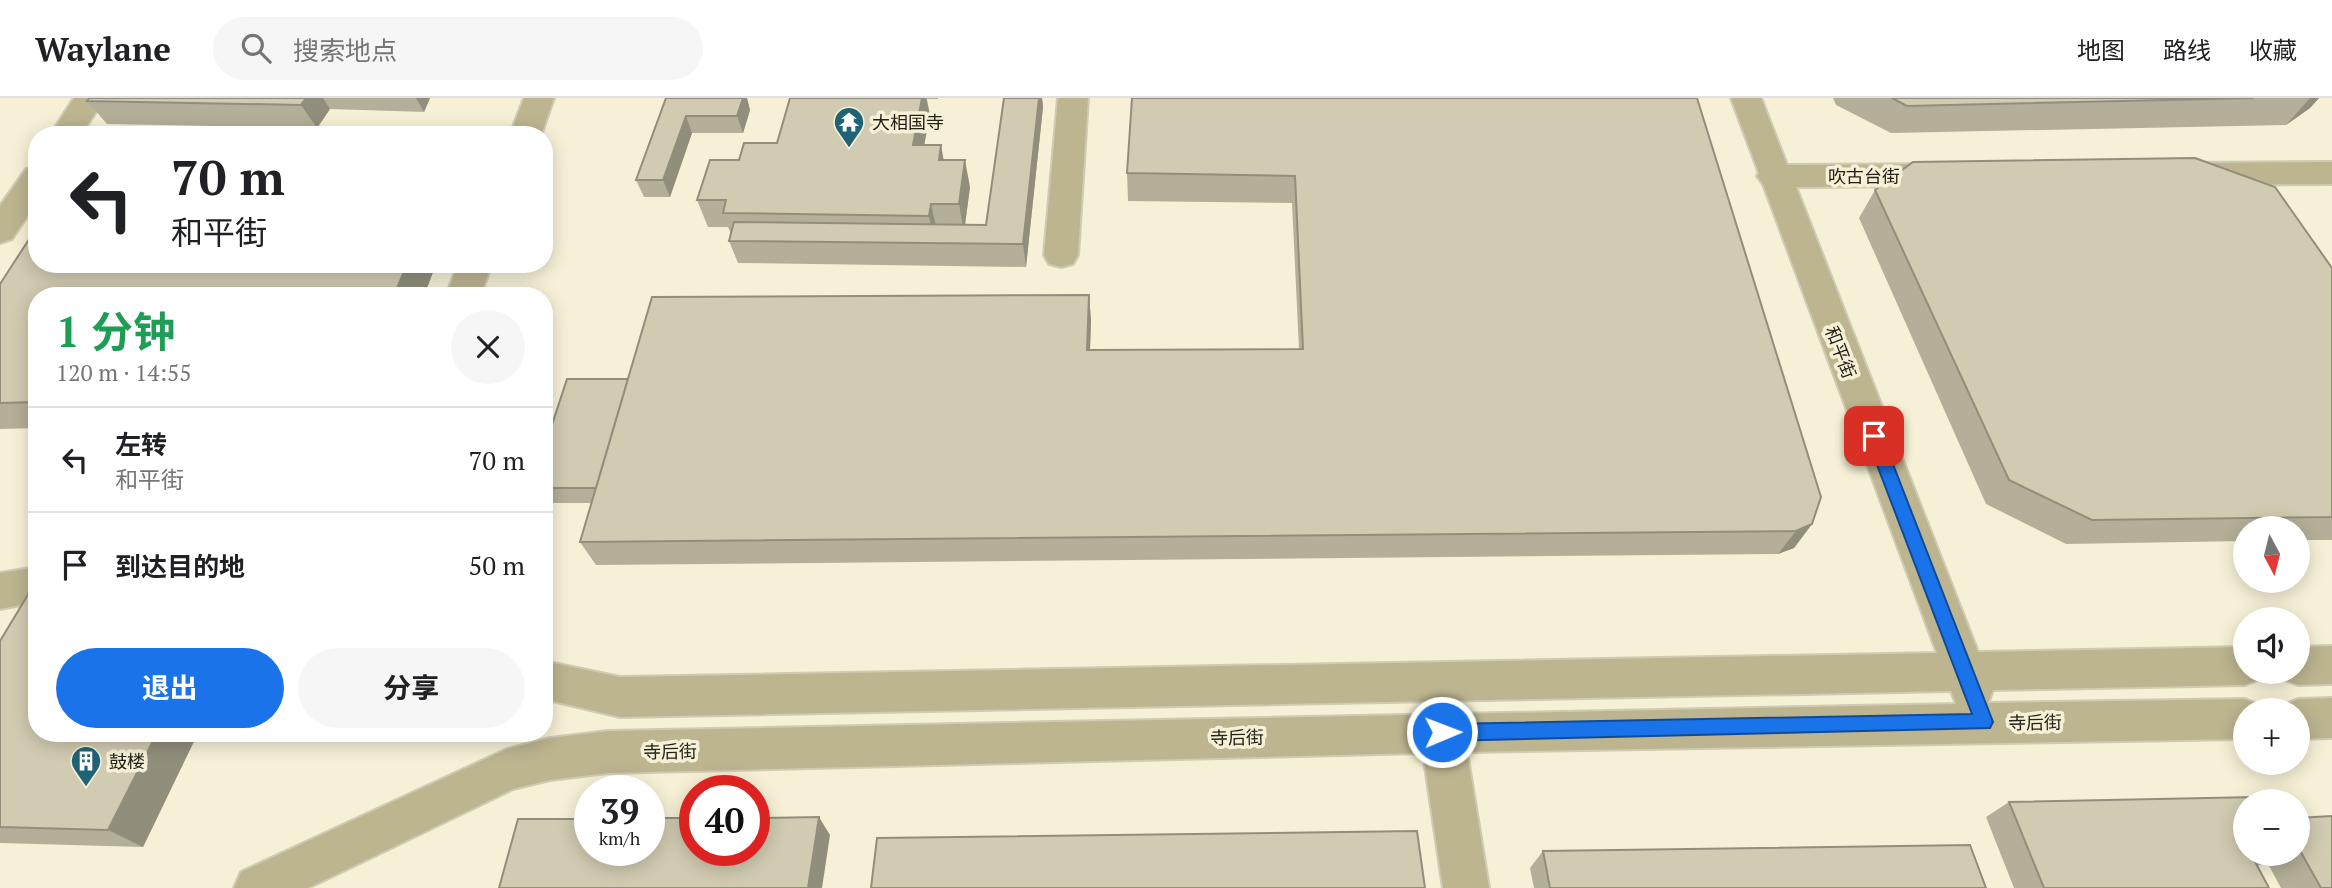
<!DOCTYPE html>
<html lang="zh">
<meta charset="utf-8">
<style>
body{margin:0;font-family:"PT Serif","Noto Sans SC",serif;background:#f6f6f6;color:#202124;height:100vh;display:flex;flex-direction:column;font-size:26px;white-space:nowrap}
*{box-sizing:border-box;margin:0}
p{font-size:23px;color:#757577}
.icon{flex:none;width:38px;height:38px;fill:none;stroke:currentColor;stroke-width:2;stroke-linecap:round;stroke-linejoin:round}
.map{position:relative;flex:1;overflow:hidden}
.details{position:absolute;left:28px;top:189px;width:525px;height:455px;display:flex;flex-direction:column;background:#fff;border-radius:28px;box-shadow:0 4px 18px #0003}
.details>*{flex:none}
.banner{position:absolute;left:28px;top:28px;width:525px;height:147px;border-radius:28px;box-shadow:0 4px 18px #0003;background:#fff;color:#202124;overflow:hidden}
.needle{width:46px;rotate:173deg}
.buttons{position:absolute;left:2233px;top:418px;display:grid;gap:14px}
.buttons a{display:grid;place-items:center;width:77px;height:77px;border-radius:50%;background:#fff;box-shadow:0 4px 18px #0003;font-size:35px}
.speed{position:absolute;left:574px;top:677px;display:flex;gap:14px;font-size:35px;font-weight:700;text-align:center}
.speed>*{display:grid;place-content:center;width:91px;height:91px;border-radius:50%;background:#fff;box-shadow:0 4px 18px #0003;line-height:1}
.speed small{font-size:18px;font-weight:400}
.speed .limit{border:10px solid #d22;background:#fff;color:#111}
.pin{position:absolute;display:grid;place-items:center;width:60px;height:60px;color:#fff;margin:-30px;border-radius:14px;box-shadow:0 4px 10px #0006}
.me{position:absolute;width:77px;margin:-38px;rotate:89deg;stroke-linejoin:round;filter:drop-shadow(0 0 5px #0008)}
.turn{display:flex;align-items:center;gap:24px;height:147px;padding:0 28px;font-size:32px}
.turn .icon{width:91px;height:91px;stroke-width:2.5}
.turn b{display:block;font-size:49px;line-height:60px}
.round{display:grid;place-items:center;flex:none;width:74px;height:74px;border-radius:37px;background:#f6f6f6}
.overview{display:flex;align-items:center;justify-content:space-between;height:119px;padding:0 28px}
h1{font-size:42px;font-weight:700;line-height:52px;color:#1e9e55}
.cta{display:flex;gap:14px;margin-top:auto;padding:14px 28px}
.cta a{flex:1;height:80px;border-radius:42px;background:#1a73e8;color:#fff;font-size:28px;font-weight:700;line-height:80px;text-align:center}
.cta a+a{background:#f6f6f6;color:#202124}
ul{padding:0;list-style:none}
li{display:flex;align-items:center;gap:21px;height:105px;padding:0 28px;border-top:2px solid #e0e0e0}
li div{flex:1}
li b{display:block;font-size:26px}
li em{font-style:normal}
header{display:flex;align-items:center;gap:42px;box-sizing:border-box;height:98px;padding:0 35px;background:#fff;border-bottom:2px solid #e0e0e0}
header strong{font-size:33px}
nav{display:flex;gap:38px;margin-inline-start:auto;font-size:24px}
.search{width:490px;height:63px;background:#f6f6f6;display:flex;align-items:center;gap:18px;box-sizing:border-box;padding:0 24px;border-radius:38px;color:#757577;font-size:26px}
.map>svg:first-child{display:block}
</style>
<header>
<strong>Waylane</strong>
<div class="search"><svg class="icon" aria-label="search" viewBox="0 0 24 24"><circle cx="10" cy="10" r="6"/><path d="M15 15l6 6"/></svg>搜索地点</div>
<nav><a>地图</a><a>路线</a><a>收藏</a></nav>
</header>
<div class="map">
<svg width="2332" height="790" viewBox="0 0 2332 790">
<rect width="100%" height="100%" fill="#f6f1d6"/>
<g fill="none" stroke-linecap="round" stroke-linejoin="round">
<!-- minor casing -->
<g stroke="#d0ccb4" stroke-width="4">
<path id="minor" d="M74,0H105L81,37H50Z
M524,0H554L541,37H510Z
M1058,0H1088L1078,157L1073,166L1061,169L1049,166L1044,157Z
M1731,0H1761L1787,67L1948,66L1959,69L1964,77L1959,85L1948,88L1796,89L1978,554L2245,549V574H2263L2260,581L2245,587L1993,592L1988,605L2245,601L2260,607L2263,612H2245V641L1467,654L1489,790H1443L1423,655L608,675L550,682L513,691L308,790H234L241,774L507,651L550,640L608,633L1956,606L1951,593L620,619L544,601V563L620,579L1937,555L1763,86L1757,78L1759,75Z
M2332,64V86L2187,87L2176,84L2171,76L2176,68L2187,65Z
M37,68V104L12,141L0,145V108L26,71Z
M458,166H492L480,198H446Z
M37,469V504L0,511V475Z
M2332,548V586L2298,587L2283,581L2280,574H2298V549Z
M2332,600V640L2298,641V612H2280L2283,607L2298,601Z"/>
</g>
<!-- minor -->
<use href="#minor" fill="#bdb590" fill-rule="evenodd"/>
</g>
<!-- wall -->
<path fill="#b4af98" d="M89,0H430L424,14L330,11L317,30L107,26L87,3Z
M666,0H747L750,12L743,35H692L670,99H644L636,82Z
M790,0H938V1H927L930,17L924,47L944,62L970,89L965,127H986L1004,0H1042L1043,9L1026,169L738,165L729,143L731,136L728,129H708L697,102L739,62L777,45Z
M1697,0L1812,426L1794,450L1778,456L596,467L580,444L591,405H544V351L628,281L1089,197L1091,223L1090,252L1299,251L1292,105L1128,103L1127,75Z
M1833,0H2319L2310,10L2286,27L1891,35L1836,7Z
M1875,92L2332,170V442H2298V430H2245V443L2066,446L1986,406L1859,120Z
M37,166H436L424,198H37V330L0,331V186Z
M0,543L37,635H198L143,749L0,745Z
M2009,704L2245,756H2298V720L2332,790H2281L2267,764L2257,768L2269,790H2014L1986,719Z
M1543,753L1986,790H1534L1530,770Z"/>
<!-- shaded-wall -->
<path fill="#928e7c" d="M306,0H323L330,11L317,30L301,7Z
M416,0H430L424,14Z
M743,0H747L750,12L743,35L737,18Z
M922,0H926L930,17L919,74L913,47Z
M1039,0H1042L1043,9L1026,169L1023,146Z
M2310,0H2319L2310,10L2286,27Z
M686,18L692,35L670,99L663,82Z
M941,47L946,75L939,62Z
M965,62L970,89L964,134L959,106Z
M931,106L937,133L934,145L929,118Z
M407,166H436L424,198H394Z
M1089,197L1091,223L1089,278L1087,252Z
M1812,426L1794,450L1778,456L1796,433Z
M157,635H198L143,749L108,732Z
M819,719L830,737L822,790H808Z"/>
<!-- building -->
<path fill="#d1cbb1" stroke="#928e7c" stroke-width="2" d="M89,0H306L301,7L87,3Z
M666,0H743L737,18H686L663,82H636Z
M790,0H922L913,47H941L939,62H965L959,106H931L929,118L723,115L726,102H697L710,62H739L744,45H777Z
M1004,0H1039L1023,146L729,143L734,124L986,127Z
M1132,0H1697L1821,399L1812,426L1796,433L580,444L652,199L1089,197L1087,252L1303,251L1295,78L1127,75Z
M1892,0H2254L1907,8Z
M2195,60L2275,89L2332,170V419L2092,422L2009,382L1875,92L1913,64Z
M37,129V166H407L394,198H37V304L0,305V186Z
M567,281H628L596,390H544V351Z
M29,495H37V635H157L108,732L0,729V543Z
M2257,699L2260,704H2245V756H2251L2269,790H2044L2009,704Z
M2332,718V790H2321L2298,749V720Z
M819,719L808,790H499L518,721H590V752H649V720H695V752H754V720Z
M1417,733L1425,790H871L877,740Z
M1970,747L1986,790H1550L1543,753Z"/>
<!-- route -->
<path fill="#1a73e8" stroke="#114b97" stroke-width="2" d="M1874,332L1882,338L1993,624L1990,630L1442,643L1435,640L1433,634L1435,628L1442,626L1972,616L1866,338Z"/>
<!-- icons -->
<defs>
<g id="temple-pin" transform="scale(1.575)"><path d="M0 17L-7.5 6A9.5 9.5 0 1 1 7.5 6Z" fill="#1f6476" stroke="#f6f1d6"/><path d="M0-6L5-2H3V0L6.5 2.5H4V6H1.5V3h-3V6H-4V2.5H-6.5L-3 0V-2H-5Z" fill="#fff"/></g>
<g id="building-pin" transform="scale(1.575)"><path d="M0 17L-7.5 6A9.5 9.5 0 1 1 7.5 6Z" fill="#1f6476" stroke="#f6f1d6"/><path d="M-4-6H4V6H1V3H-1V6H-4ZM-2.5-4.3h1.7v1.8h-1.7ZM.8-4.3h1.7v1.8H.8ZM-2.5-1h1.7V.8h-1.7ZM.8-1h1.7V.8H.8Z" fill="#fff"/></g>
</defs>
<g fill-rule="evenodd">
<use href="#temple-pin" x="849" y="24"/>
<use href="#building-pin" x="86" y="663"/>
</g>
<g text-anchor="middle" dominant-baseline="central" stroke-width="7" stroke-linejoin="round" paint-order="stroke">
<!-- poi labels -->
<g font-size="18" fill="#242218" stroke="#f6f1d6" text-anchor="start">
<text x="872" y="24">大相国寺</text>
<text x="109" y="663">鼓楼</text>
</g>
<!-- street labels -->
<g font-size="18" fill="#242218" stroke="#f6f1d6">
<text x="1864" y="78">吹古台街</text>
<text transform="translate(1841 254) rotate(69)">和平街</text>
<text transform="translate(2035 624) rotate(-1)">寺后街</text>
<text transform="translate(1237 639) rotate(-1)">寺后街</text>
<text transform="translate(670 653) rotate(-1)">寺后街</text>
</g>
</g>
</svg>
<div class="buttons">
<a><svg class="needle" viewBox="-14 -14 28 28"><path d="M0-13l5 13h-10z" fill="#e53935"/><path d="M0 13l5-13h-10z" fill="#757577"/></svg></a>
<a><svg class="icon" aria-label="sound" viewBox="0 0 24 24"><path d="M4 9h4l5-4v14l-5-4H4zM17 9q2 3 0 6"/></svg></a>
<a>+</a>
<a>−</a>
</div>
<div class="speed"><div>39<small>km/h</small></div><div class="limit">40</div></div>
<div class="pin" style="left:1874px;top:338px;background:#d93025"><svg class="icon" aria-label="arrive" viewBox="0 0 24 24"><path d="M6 21V4h12l-3 4 3 4H6"/></svg></div>
<svg class="me" style="left:1442px;top:634px" viewBox="-20 -20 40 40"><circle r="17" fill="#1a73e8" stroke="#fff" stroke-width="3"/><path d="M0-11L8 9 0 5-8 9z" fill="#fff"/></svg>
<div class="banner">
<div class="turn"><svg class="icon" aria-label="left" viewBox="0 0 24 24"><path d="M17 20v-9H6M10 6l-5 5 5 5"/></svg><div><b>70 m</b>和平街</div></div>
</div>
<section class="details">
<div class="overview"><div><h1>1 分钟</h1><p>120 m · 14:55</p></div><a class="round"><svg class="icon" aria-label="close" viewBox="0 0 24 24"><path d="M6 6l12 12M18 6L6 18"/></svg></a></div>
<ul>
<li><svg class="icon" aria-label="left" viewBox="0 0 24 24"><path d="M17 20v-9H6M10 6l-5 5 5 5"/></svg><div><b>左转</b><p>和平街</p></div><em>70 m</em></li>
<li><svg class="icon" aria-label="arrive" viewBox="0 0 24 24"><path d="M6 21V4h12l-3 4 3 4H6"/></svg><div><b>到达目的地</b></div><em>50 m</em></li>
</ul>
<div class="cta"><a>退出</a><a>分享</a></div>
</section>
</div>
